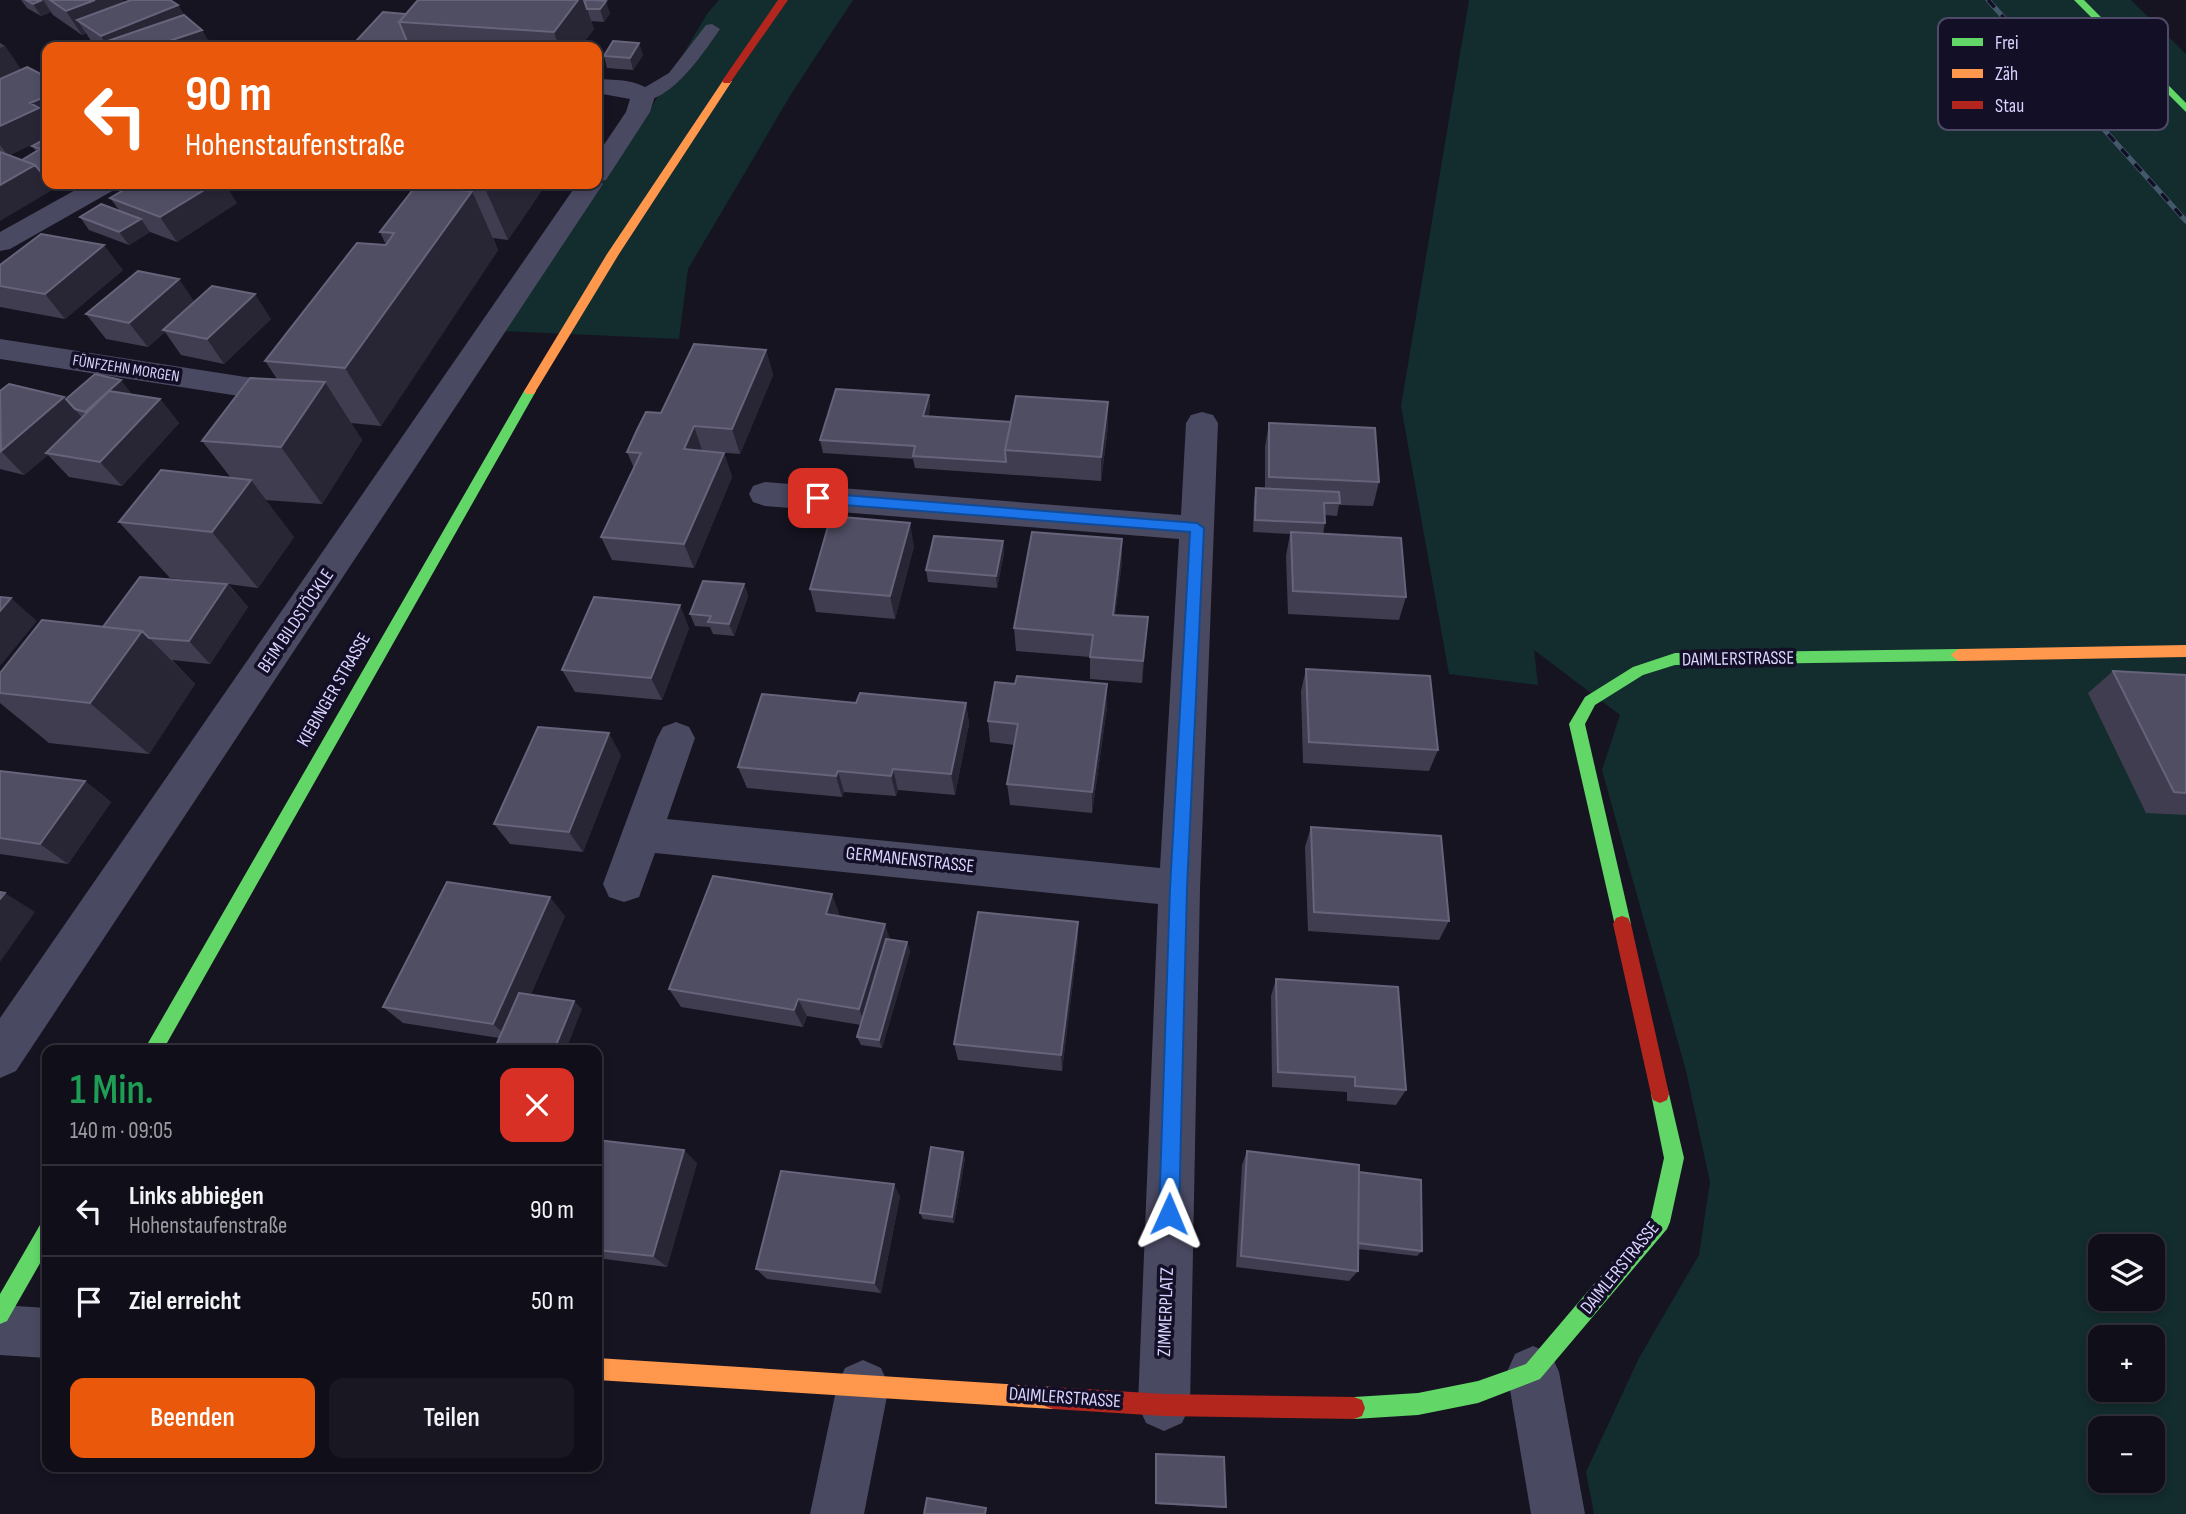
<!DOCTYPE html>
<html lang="de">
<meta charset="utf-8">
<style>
body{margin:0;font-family:"Sofia Sans Condensed",sans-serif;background:#191822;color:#f1f3f6;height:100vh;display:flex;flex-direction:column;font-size:26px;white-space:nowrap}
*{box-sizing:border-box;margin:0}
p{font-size:23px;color:#9c9ca2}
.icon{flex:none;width:38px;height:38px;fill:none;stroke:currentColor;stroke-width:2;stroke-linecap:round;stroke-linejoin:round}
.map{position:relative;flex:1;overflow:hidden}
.side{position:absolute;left:42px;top:1045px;width:560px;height:427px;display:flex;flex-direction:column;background:#100f19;border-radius:14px;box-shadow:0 4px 10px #0003,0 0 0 2px #302f38}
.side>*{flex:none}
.hud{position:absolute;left:42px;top:42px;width:560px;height:147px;border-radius:14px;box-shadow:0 4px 10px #0003,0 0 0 2px #302f38;background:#ea580c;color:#fff;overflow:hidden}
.tools{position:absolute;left:2088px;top:1234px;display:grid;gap:14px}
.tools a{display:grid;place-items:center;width:77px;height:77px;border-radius:14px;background:#100f19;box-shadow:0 4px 10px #0003,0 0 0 2px #302f38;font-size:35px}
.pin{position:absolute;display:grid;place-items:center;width:60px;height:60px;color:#fff;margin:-30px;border-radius:14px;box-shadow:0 4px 10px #0006}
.me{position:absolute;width:77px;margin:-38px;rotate:1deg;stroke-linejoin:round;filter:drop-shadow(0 0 5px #0008)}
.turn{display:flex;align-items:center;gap:24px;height:147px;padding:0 28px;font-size:32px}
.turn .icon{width:91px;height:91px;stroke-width:2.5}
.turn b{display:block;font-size:49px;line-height:60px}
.round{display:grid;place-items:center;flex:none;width:74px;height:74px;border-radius:14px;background:#191822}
.head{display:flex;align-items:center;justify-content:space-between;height:119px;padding:0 28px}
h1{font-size:42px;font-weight:600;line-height:52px;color:#1e9e55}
.action{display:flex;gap:14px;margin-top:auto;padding:14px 28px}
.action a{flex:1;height:80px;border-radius:14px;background:#ea580c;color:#fff;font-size:28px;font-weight:600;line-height:80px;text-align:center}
.action a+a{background:#191822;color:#f1f3f6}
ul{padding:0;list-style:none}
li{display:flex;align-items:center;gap:21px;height:91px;padding:0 28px;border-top:2px solid #302f38}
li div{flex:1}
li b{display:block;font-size:26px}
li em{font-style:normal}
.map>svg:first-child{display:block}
</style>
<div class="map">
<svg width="2186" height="1514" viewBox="0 0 2186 1514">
<rect width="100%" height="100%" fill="#161421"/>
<!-- green -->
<path fill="#132c2d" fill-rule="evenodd" d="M719,0H853L793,91L688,269L679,339L500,331L642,123L707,14Z
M1469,0H2131L2186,54V1514H1594L1586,1472L1639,1358L1699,1255L1710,1182L1686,1071L1602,770L1620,715L1534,650L1538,685L1449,674L1401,406ZM2100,1246H2152V1298H2100ZM2100,1337H2152V1390H2100ZM2100,1428H2152V1480H2100Z"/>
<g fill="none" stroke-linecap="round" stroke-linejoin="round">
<!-- lane -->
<path fill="#4a4962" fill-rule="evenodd" d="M712,24L720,29C705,51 668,107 637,100L634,96L637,92L669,73L706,25Z"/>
<!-- street -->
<path fill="#4a4962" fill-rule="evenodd" d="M597,79C616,80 643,79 655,96L650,112L606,180L601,181L603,184L16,1071L0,1078V1018L577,184H597V155L626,112L630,99L597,93Z
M86,184H118L114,190L10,249L0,251V232Z
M0,339L252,378L263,381L267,388L263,395L252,398L0,359Z
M1202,412L1213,415L1218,423L1200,888L1190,1405L1182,1423L1164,1431L1146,1423L1138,1405L1158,904L655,853L639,897L624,902L609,897L603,884L657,738L663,727L676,722L689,727L695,738L667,819L1160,868L1179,539L765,506L753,502L749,494L753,486L765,482L1181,515L1186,423L1191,415Z
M0,1305L47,1308V1358L0,1355Z
M1533,1346L1551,1354L1559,1372L1585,1514H1531L1507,1372L1515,1354Z
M863,1360L881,1368L889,1386L864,1514H810L837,1386L845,1368Z"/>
<!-- fast -->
<path fill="#63d668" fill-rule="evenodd" d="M2074,0H2084L2186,103V112Z
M530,387L536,391L163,1050H144L524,391Z
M1958,649L1965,655L1958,661L1675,665L1643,675L1595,705L1585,724L1631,924L1628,930L1622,932L1616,930L1569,724L1585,697L1633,667L1675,653Z
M1660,1085L1667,1088L1669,1094L1684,1158L1670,1222L1667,1229L1540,1379L1478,1403L1418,1415L1354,1419L1346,1416L1343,1408L1346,1400L1354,1397L1418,1393L1478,1381L1526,1364L1651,1217L1664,1158L1651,1094L1653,1088Z
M47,1222V1251L7,1321L0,1324V1294L40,1225Z"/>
<!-- slow -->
<path fill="#ff974d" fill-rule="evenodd" d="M724,79L732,81L619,254L534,394H526L524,391L607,254Z
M2186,645V657L1958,661L1951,655L1958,649Z
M597,1358L1053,1387L1061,1390L1064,1398L1061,1406L1053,1409L597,1380Z"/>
<!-- jam -->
<path fill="#b3261e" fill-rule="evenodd" d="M778,0H788L730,83H724L722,81Z
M1622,916L1628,918L1631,924L1669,1094L1667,1100L1660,1103L1653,1100L1651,1094L1613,924L1616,918Z
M1053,1387L1164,1394L1354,1397L1362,1400L1365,1408L1362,1416L1354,1419L1164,1416L1053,1409L1045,1406L1042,1398L1045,1390Z"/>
<!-- rail casing -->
<g stroke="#43596b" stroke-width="5">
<path id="rail" d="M1988,0L2186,221"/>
</g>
<!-- rail -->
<use href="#rail" stroke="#130f26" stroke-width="3.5" stroke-dasharray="10" stroke-linecap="butt"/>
</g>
<!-- wall -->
<path fill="#403d50" d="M21,0H123L124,3L178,5L184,15L202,30L208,41L216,47H97L93,44L86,33L82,35L53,15L51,12L41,16L27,8Z
M592,0L610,13L604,22L591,21L594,29L580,47H359L356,41L406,14Z
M0,43L5,46L21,70L47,137L10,155L22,160L36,151L32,146L47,138V184H73L60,191L54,189L0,151Z
M643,55L633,70L607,68L604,56Z
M259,184H285L269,191Z
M430,184H546L508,240L493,238L498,250L381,426L351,423L362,440L322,504L265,500L294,537L258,588L228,584L248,607L210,664L172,660L195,684L149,754L49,743L0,703V673L103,627L225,584L170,578L119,522L231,478L202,441L277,379L265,361L386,245L380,232L432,188Z
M110,198L237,203L177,242L150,232L129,245L89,230L80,217L119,210Z
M0,265L123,270L65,319L0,307Z
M195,302L271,319L224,364L181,355L165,332L148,347L106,339L86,314Z
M766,350L773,375L740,454L702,451L724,453L732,477L694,568L612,560L601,537L634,468L627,452L661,413Z
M0,391L64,397L66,399L131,393L130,394L160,399L179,423L122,486L69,477L48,455L24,475L0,469Z
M929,395L930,407L928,417L1011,422L1108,402V426L1101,481L915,468L913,459L823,453L820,440Z
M1269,423L1379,482L1373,506L1339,505L1337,516L1325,515V523L1323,534L1406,597L1399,620L1288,614L1286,556L1290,534L1253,532L1254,500L1256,488H1265V447Z
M1003,541L1004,553L997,588L928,582L926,570Z
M914,546L895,619L816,612L810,589Z
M1122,562L1115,615L1148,617L1142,683L1090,679V657L1016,651L1014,628Z
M744,584L748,596L734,636L713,634L710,627L695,626L690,614Z
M689,628L662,700L575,692L562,670Z
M1306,669L1438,750L1429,771L1303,763L1301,691Z
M2113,671L2186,675V815L2146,813L2088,693Z
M856,703H966L969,724L955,795L898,790L896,796L844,792L842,797L747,788L738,767Z
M1107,707L1092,813L1010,805L1007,784L1015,745L990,742L988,721Z
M621,755L583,852L510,844L494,824Z
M0,771L85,781L111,802L68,864L0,854Z
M1311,827L1449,921L1439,940L1308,931L1305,847Z
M839,913L838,916L890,939L907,942L910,952L882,1048L861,1045L857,1037L861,1025L807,1016L803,1027L681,1007L669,989Z
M565,916L531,994L582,1009L499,1038L403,1023L383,1007Z
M1078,940L1062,1071L958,1060L954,1044Z
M1276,979L1406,1090L1396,1105L1347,1101V1092L1272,1087L1271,996Z
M597,1140L697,1163L667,1267L597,1258Z
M1247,1151L1359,1172L1422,1251L1417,1256L1358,1249V1271L1349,1281L1236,1267L1242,1165Z
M965,1158L954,1223L923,1219L920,1213Z
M900,1196L881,1293L767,1279L756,1269Z
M1156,1454L1226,1507L1224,1508L1155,1504V1456Z"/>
<!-- shaded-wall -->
<path fill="#282635" d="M43,0L51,12L41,16L33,4Z
M95,0H123L129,10L178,5L192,29L108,41L112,47H108L101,36L77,20L86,33L82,35L66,11Z
M578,0H584L594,29L580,47H559L554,32Z
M606,1L610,13L604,22L600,9Z
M202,30L212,47H151Z
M639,43L643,55L633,70L630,58Z
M5,46L22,71L0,79V48Z
M47,96V137L8,156L0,145V126L30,103Z
M35,165L47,180V184H50L54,189L0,221V185Z
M54,184H73L60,191Z
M214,184H225L237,203L177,242L160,217Z
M265,184H285L269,191Z
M483,184H546L508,240Z
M472,191L498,250L381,426L345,368Z
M141,219L150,232L129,245L119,232Z
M104,245L123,270L65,319L45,294Z
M179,279L196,304L163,330L165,332L148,347L129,323Z
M255,294L271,319L224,364L207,339Z
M766,350L773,375L740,454L732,429Z
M121,380L131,393L96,424L85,412Z
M325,382L362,440L322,504L281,447Z
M929,395L930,407L924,429L923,416Z
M64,397L86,422L46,453L48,455L24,475L1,451Z
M160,399L179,423L122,486L100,462Z
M1108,402V426L1101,481V457Z
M694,426L702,450L684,449Z
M724,453L732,477L694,568L684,544Z
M251,480L294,537L258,588L212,532Z
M910,523L914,546L895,619L890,596Z
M1122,539V562L1112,638L1113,615Z
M1003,541L1004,553L997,588L996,576Z
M227,584L248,607L210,664L189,641Z
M744,584L748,596L734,636L729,624Z
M11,598L37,621L0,666V611Z
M680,605L689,628L662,700L651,678Z
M1148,617L1146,640L1142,683L1143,661Z
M142,631L195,684L149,754L90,703Z
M1107,684V707L1092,813V792Z
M966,703L969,724L955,795L951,774Z
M609,733L621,755L583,852L569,832Z
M893,769L898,790L896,796L891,776Z
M838,771L844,792L842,797L836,776Z
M85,781L111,802L68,864L40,844Z
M5,893L35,912L0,962V899Z
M832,894L839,913L834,933L826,914Z
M550,897L565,916L511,1040L493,1024Z
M1078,922V940L1062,1071L1061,1055Z
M885,924L891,942L866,1026L859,1009Z
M907,942L910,952L882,1048L879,1040Z
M798,999L807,1016L803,1027L794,1010Z
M574,1001L582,1009L566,1050H554Z
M684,1150L697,1163L667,1267L653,1256Z
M963,1152L965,1158L954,1223L952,1217Z
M894,1184L900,1196L881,1293L874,1283Z"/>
<!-- building -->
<path fill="#504e63" stroke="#66637b" stroke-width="2" d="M26,0H42L33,4Z
M50,0H95L66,11Z
M131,0H170L178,5L101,36L77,20Z
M418,0H578L554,32L399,22Z
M584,0H592L606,1L600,9H587Z
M383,12L406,14L399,22L408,44L356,41Z
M184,15L202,30L151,47H115L108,41Z
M208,41L216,47H192Z
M613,41L639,43L630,58L604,56Z
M238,42L241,47H220Z
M27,67L47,77V96L30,103L39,108L0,126V79Z
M47,138V178L45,177L35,165L22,160L40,149L32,146Z
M0,152L35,165L0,185Z
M134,184H214L160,217L110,198Z
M415,187L472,191L345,368L265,361L357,243L386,245L394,233L380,232Z
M101,204L141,219L119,232L80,217Z
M41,234L104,245L45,294L0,286V265Z
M138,271L179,279L129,323L86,314Z
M212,286L255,294L207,339L163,330Z
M694,344L766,350L732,429L694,426L684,449L724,453L684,544L601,537L641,453L627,452L637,430L646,412L661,413Z
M95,374L121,380L85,412L75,409L66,399Z
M250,378L325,382L281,447L202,441Z
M9,384L64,397L1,451L0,391Z
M836,389L929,395L923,416L1011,422L1005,450L1006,462L913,456L915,446L820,440Z
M109,391L160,399L100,462L46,453Z
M1016,396L1108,402L1101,457L1005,450Z
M1269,423L1375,428L1379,482L1269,477Z
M161,470L251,480L212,532L119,522Z
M1256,488L1339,492L1340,503H1324L1325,523L1255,520Z
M831,516L910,523L890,596L810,589Z
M1032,532L1122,539L1113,615L1148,617L1143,661L1090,657L1093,635L1014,628Z
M1291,532L1401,538L1406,597L1293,591Z
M934,536L1003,541L996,576L926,570Z
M140,577L227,584L189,641L149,638L142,631L103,627Z
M703,581L744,584L729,624L708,622L711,616L690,614Z
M0,597L11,598L0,611Z
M594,597L680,605L651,678L562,670Z
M42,620L142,631L90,703L0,693V673Z
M1306,669L1430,676L1438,750L1309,742Z
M2113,671L2186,675V793L2174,792Z
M1017,676L1107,684L1092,792L1007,784L1018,724L988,721L995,682L1015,684Z
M860,693L966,703L951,774L893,769L891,776L838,771L836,776L738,767L762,694L856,703Z
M538,727L609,733L569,832L494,824Z
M0,771L85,781L40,844L0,838Z
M1311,827L1441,836L1449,921L1314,912Z
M713,876L832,894L826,914L885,924L859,1009L798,999L794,1010L669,989Z
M447,882L550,897L493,1024L383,1007Z
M0,892L5,893L0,899Z
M978,912L1078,922L1061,1055L954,1044Z
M886,939L907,942L879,1040L857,1037Z
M1276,979L1398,987L1406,1090L1355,1086V1077L1278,1072Z
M519,993L574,1001L554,1050H494Z
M597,1140L684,1150L653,1256L597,1250Z
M931,1147L963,1152L952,1217L920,1213Z
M1247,1151L1359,1165L1358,1271L1241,1256Z
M781,1171L894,1184L874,1283L756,1269Z
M1359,1172L1421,1180L1422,1251L1358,1243Z
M1156,1454L1224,1457L1226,1507L1156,1503Z
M927,1498L986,1508L985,1514H924Z"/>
<!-- route -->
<path fill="#1a73e8" stroke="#114b97" stroke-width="2" d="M818,493L1197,523L1204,528L1187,888L1179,1214L1176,1221L1169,1224L1162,1221L1159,1214L1170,888L1190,532L818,503L811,498Z"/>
<g text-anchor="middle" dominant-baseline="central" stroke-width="7" stroke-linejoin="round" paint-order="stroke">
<!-- far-street labels -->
<g font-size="16" fill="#d9d4ff" stroke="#130f26">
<text transform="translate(126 369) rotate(9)">FÜNFZEHN MORGEN</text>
</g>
<!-- street labels -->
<g font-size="19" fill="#d9d4ff" stroke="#130f26">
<text transform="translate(296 621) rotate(-56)">BEIM BILDSTÖCKLE</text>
<text transform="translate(1738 659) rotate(-1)">DAIMLERSTRASSE</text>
<text transform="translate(334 690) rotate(-60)">KIEBINGER STRASSE</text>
<text transform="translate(910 860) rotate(6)">GERMANENSTRASSE</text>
<text transform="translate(1620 1268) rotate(-51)">DAIMLERSTRASSE</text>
<text transform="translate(1166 1312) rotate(-88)">ZIMMERPLATZ</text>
<text transform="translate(1065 1398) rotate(4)">DAIMLERSTRASSE</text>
</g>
</g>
<!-- legend -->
<rect x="1938" y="18" width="230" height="112" rx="10" fill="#130f26" stroke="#4e4a67" stroke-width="2"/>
<rect x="1952" y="38" width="31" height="8" fill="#63d668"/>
<rect x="1952" y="69" width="31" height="9" fill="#ff974d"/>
<rect x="1952" y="101" width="31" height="8" fill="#b3261e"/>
<g font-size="19" fill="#d9d4ff">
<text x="1995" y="49">Frei</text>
<text x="1995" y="80">Zäh</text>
<text x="1995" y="112">Stau</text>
</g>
</svg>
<div class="tools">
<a><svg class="icon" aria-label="layers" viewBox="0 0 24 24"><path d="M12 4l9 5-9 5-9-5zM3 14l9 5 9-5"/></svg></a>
<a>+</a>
<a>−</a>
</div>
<div class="pin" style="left:818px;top:498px;background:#d93025"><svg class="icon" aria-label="arrive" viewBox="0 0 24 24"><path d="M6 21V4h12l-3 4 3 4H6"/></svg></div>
<svg class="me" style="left:1169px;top:1214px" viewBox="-20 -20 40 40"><path d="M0-17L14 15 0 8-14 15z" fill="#1a73e8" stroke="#fff" stroke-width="4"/></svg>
<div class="hud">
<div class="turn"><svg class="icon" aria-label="left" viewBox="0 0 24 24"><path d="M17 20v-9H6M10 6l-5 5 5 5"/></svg><div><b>90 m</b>Hohenstaufenstraße</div></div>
</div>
<section class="side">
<div class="head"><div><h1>1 Min.</h1><p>140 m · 09:05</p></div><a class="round" style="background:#d93025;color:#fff"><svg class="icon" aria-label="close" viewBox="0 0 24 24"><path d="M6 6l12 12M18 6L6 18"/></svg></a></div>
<ul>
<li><svg class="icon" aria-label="left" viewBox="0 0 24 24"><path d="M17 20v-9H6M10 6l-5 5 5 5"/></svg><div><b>Links abbiegen</b><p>Hohenstaufenstraße</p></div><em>90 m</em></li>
<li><svg class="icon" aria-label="arrive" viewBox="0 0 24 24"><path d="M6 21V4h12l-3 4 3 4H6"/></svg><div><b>Ziel erreicht</b></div><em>50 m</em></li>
</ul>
<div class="action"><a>Beenden</a><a>Teilen</a></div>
</section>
</div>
